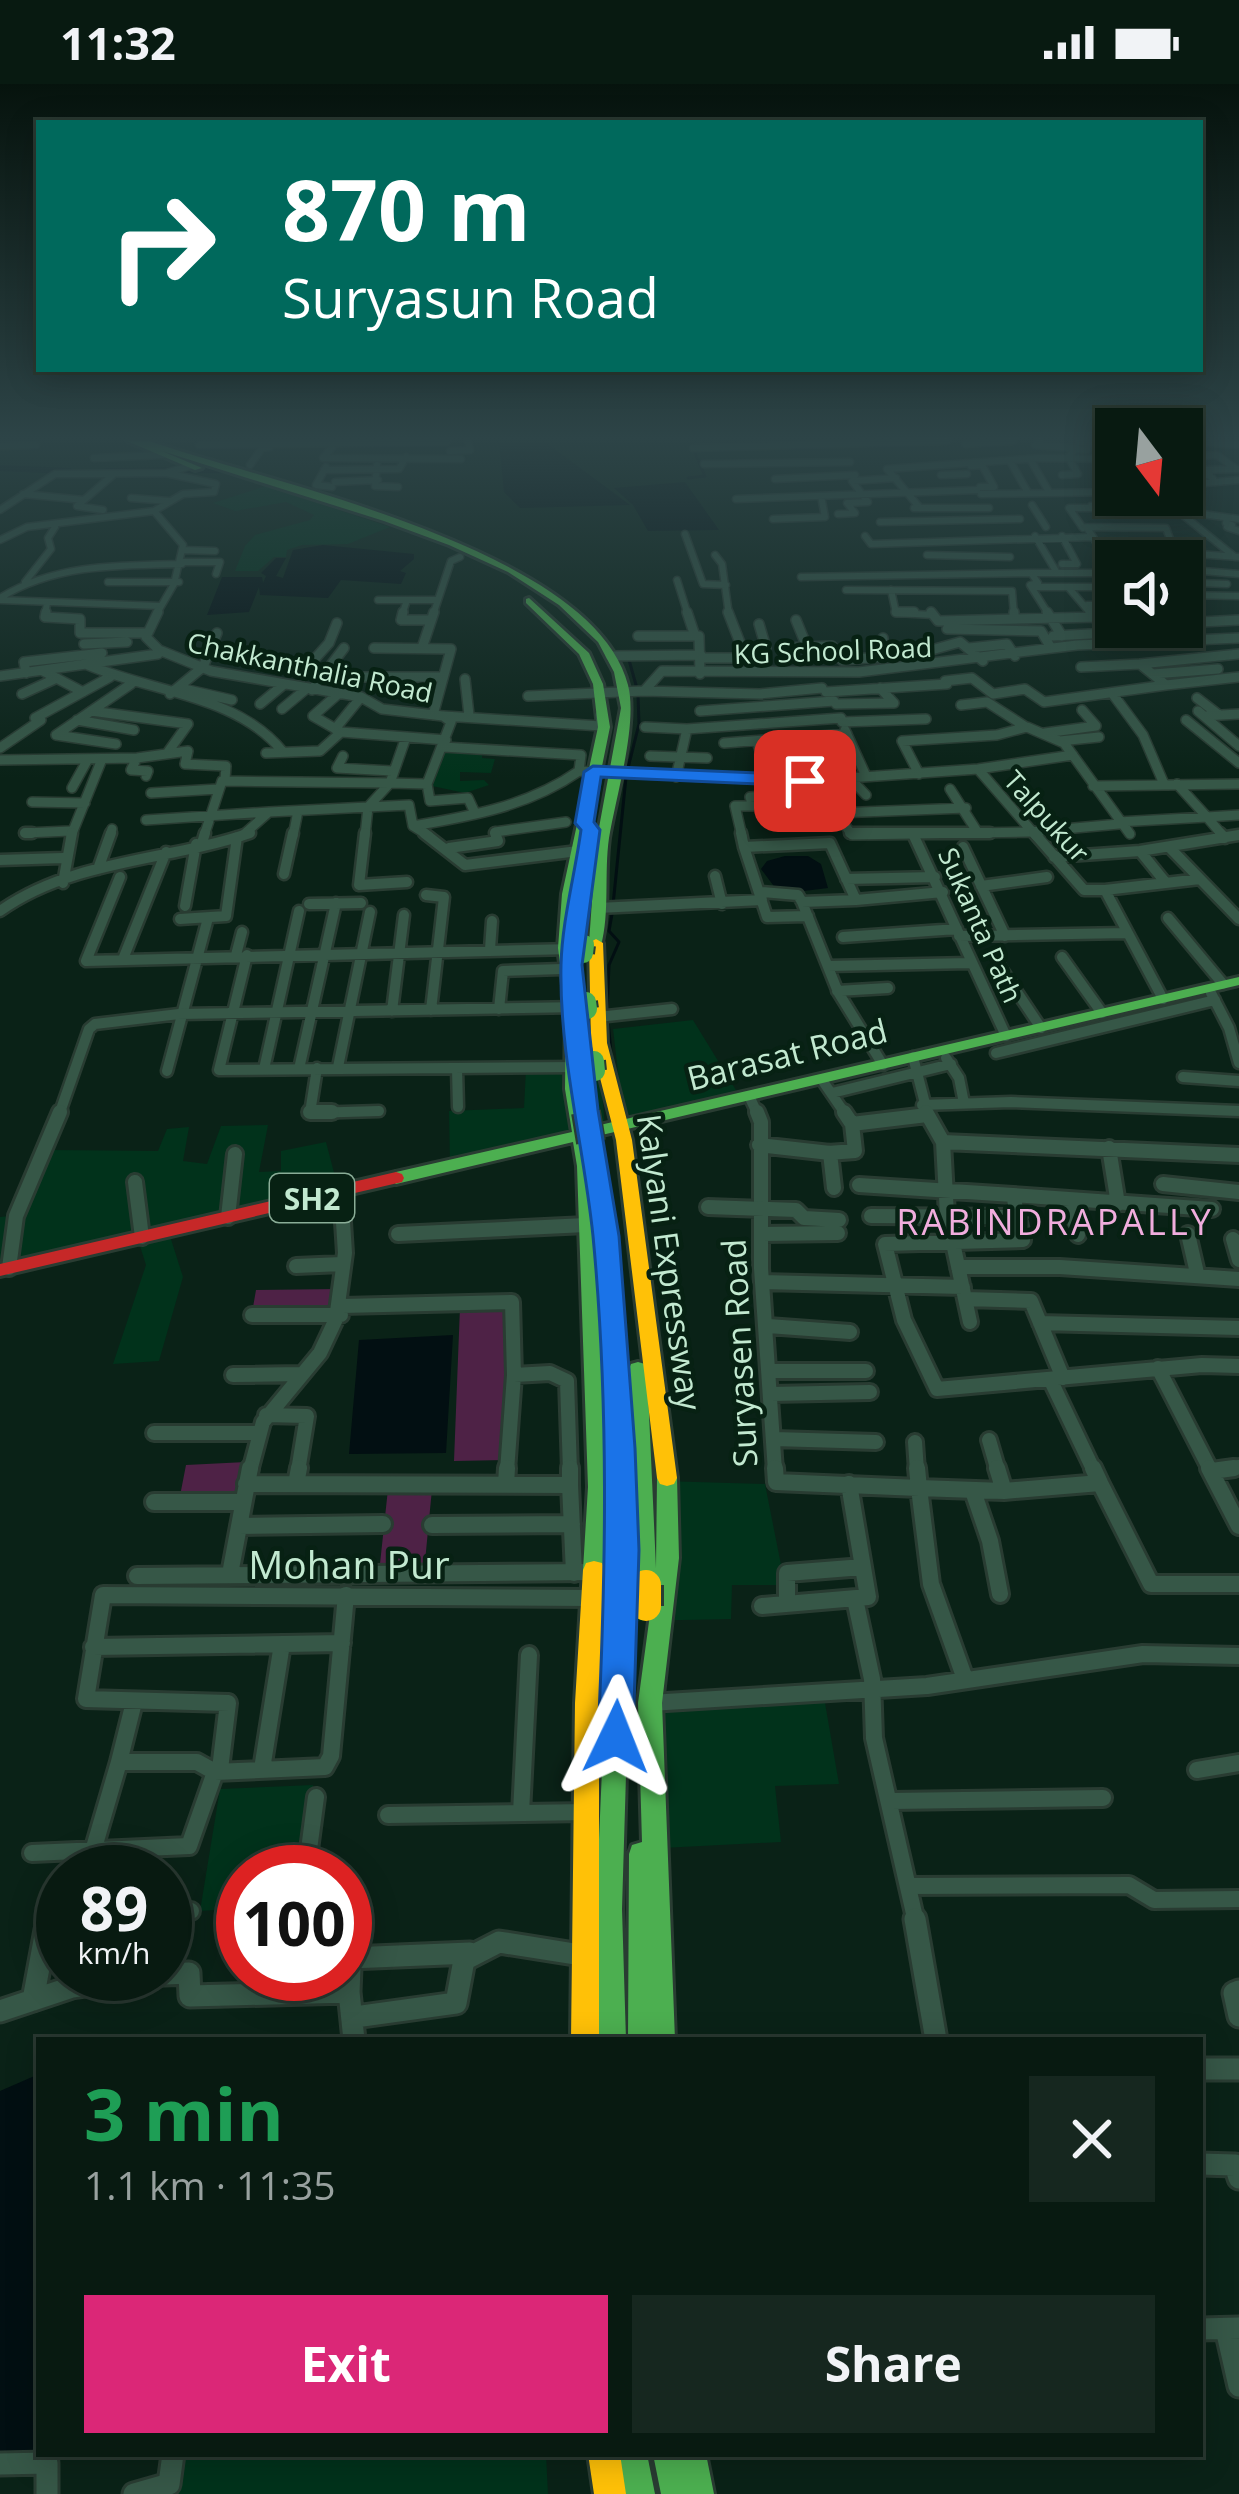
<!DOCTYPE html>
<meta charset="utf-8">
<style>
body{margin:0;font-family:"Open Sans",sans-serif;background:#16271f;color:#f1f3f6;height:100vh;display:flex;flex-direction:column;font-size:45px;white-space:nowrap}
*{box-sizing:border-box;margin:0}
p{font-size:39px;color:#98a19f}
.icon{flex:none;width:66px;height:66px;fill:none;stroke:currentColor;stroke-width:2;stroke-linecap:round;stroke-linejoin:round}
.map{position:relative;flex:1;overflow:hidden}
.sheet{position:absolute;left:36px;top:1953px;width:1167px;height:420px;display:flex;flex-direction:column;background:#081a11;border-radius:0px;box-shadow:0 6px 30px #0003,0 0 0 3px #293831}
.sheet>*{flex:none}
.hud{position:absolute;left:36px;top:36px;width:1167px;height:252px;border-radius:0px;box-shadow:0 6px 30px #0003,0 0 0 3px #293831;background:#00695c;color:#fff;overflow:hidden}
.needle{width:78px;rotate:164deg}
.controls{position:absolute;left:1095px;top:324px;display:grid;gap:24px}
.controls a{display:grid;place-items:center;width:108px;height:108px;border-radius:0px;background:#081a11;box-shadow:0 6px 30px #0003,0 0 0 3px #293831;font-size:60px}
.speed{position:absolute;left:36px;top:1761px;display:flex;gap:24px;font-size:60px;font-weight:700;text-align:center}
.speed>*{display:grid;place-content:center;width:156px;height:156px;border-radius:50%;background:#081a11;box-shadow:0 6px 30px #0003,0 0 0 3px #293831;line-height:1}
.speed small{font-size:30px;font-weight:400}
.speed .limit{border:18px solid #d22;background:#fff;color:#111}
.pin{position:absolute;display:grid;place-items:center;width:102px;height:102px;color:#fff;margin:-51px;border-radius:24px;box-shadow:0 6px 18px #0006}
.me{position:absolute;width:132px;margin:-66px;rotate:2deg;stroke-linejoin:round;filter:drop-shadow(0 0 9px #0008)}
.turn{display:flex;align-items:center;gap:42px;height:252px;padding:0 48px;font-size:54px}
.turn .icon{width:156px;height:156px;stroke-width:2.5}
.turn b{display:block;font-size:84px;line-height:102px}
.round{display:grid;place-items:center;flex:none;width:126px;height:126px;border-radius:0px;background:#16271f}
.headline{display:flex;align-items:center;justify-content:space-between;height:204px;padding:0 48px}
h1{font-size:72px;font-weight:700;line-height:90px;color:#1e9e55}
.primary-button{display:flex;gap:24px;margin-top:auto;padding:24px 48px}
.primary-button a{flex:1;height:138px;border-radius:0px;background:#db2777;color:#fff;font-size:48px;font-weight:700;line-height:138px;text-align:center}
.primary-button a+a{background:#16271f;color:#f1f3f6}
.status{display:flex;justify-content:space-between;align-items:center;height:84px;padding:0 60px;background:#081a11;direction:ltr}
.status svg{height:33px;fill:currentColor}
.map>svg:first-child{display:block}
</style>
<div class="status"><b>11:32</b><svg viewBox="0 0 49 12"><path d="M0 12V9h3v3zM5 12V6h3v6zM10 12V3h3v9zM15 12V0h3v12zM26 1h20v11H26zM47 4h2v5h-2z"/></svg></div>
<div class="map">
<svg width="1239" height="2410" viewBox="0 0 1239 2410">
<rect width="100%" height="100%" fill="#0a2217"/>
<!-- built -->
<path fill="#01321b" d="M266,402L390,443L348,460L302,461L287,466L286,473H274L258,487H235L245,462L255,451L310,436L314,431L286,418L235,427L213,419Z
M446,664L482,667V674L495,675L491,689L460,688V697L484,696L489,701L465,709L432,702Z
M693,936L739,1011L624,1039L613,945Z
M600,984L605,1043L450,1079L449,1027L524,1024L526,985Z
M268,1041L259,1088L281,1087V1067L326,1058L338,1104L0,1183V1133L22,1131L49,1066L158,1067L167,1045L189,1043L183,1077L207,1080L221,1042Z
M170,1152L183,1193L159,1277L113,1280L146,1181L139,1159Z
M628,1396L765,1400L785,1501H732L731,1535L635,1537Z
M824,1613L839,1700L775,1702L781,1758L643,1765L633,1624Z
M313,1701L302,1788H243V1824L200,1827L220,1705Z
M176,2370H546L548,2410H177Z"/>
<!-- green -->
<path fill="#4e2246" d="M339,1205V1227L252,1229L256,1206Z
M509,1221L505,1376L454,1377L460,1223Z
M246,1378L238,1414L179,1417L186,1381Z
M388,1405H432L424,1488L379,1489Z"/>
<!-- water -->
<path fill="#020f12" d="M499,358H545L630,421L520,424L504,408Z
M685,398L719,446L648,447L633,421L614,404Z
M323,461L414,470V475L400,487L406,489L401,500L341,496L328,514L260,511L259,503L249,528L207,531L222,493H262L263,499L266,492L261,489L276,474H286L276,492L283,494L293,466Z
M785,772H808L821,780L828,804L796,808L776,805L761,785L767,777Z
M453,1251L446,1369L349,1370L359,1256Z
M39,1990V2369L0,2373V2007Z"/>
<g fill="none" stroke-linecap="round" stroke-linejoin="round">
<!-- stream -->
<path stroke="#020f12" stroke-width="3" d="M688,394L705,392L694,367
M629,576L636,601
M628,684L639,640L638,611
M613,821L626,693
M607,927L609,881L619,858L609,847L612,830
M608,937L611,969"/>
<!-- canal -->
<path stroke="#020f12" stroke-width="6" d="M0,384L69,387
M107,387L224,386"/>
<!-- street-far5 casing -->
<g stroke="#293c32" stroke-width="9">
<path id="street-far5" d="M1040,357L1035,361L1076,364
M1182,357L1239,361
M1079,358L1116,360
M965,360L1013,357
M199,361L447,358
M334,361L323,374L461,375
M0,362L36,361
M693,364L947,357
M450,367L470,366L468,357
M1182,373L1217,371L1236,385
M94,374L163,371
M1030,375L1049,408
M1010,377L1027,407
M704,380L850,378
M250,381L262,364L270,363
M377,381L375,402L398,403
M971,382L982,381L994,403H980
M326,383L316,401L332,403
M324,386L399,385L406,373
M941,391L967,390
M1062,391L1078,390L1068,373L1076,365L1087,366V359
M1182,391H1210
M775,395L855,391
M1213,395L1203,386L1239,385
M335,398L378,396
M1182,401L1239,396
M23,410L84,416L77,422L103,426
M981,410L1116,408
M1158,411L1235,473
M131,414L168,417
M736,415L977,406
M84,416L114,390
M1032,421L1046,443
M1091,422H1170
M1169,422L1188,420L1202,430L1239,435
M914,424H989
M920,424L887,385L1040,374L1116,375
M0,426L55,390L166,389
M154,427L183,461L174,500L156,531
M838,430L855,429L847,419L868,418L852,397L896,394
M1227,434L1226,439L1232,441L1227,443L1239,447
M773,435L825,433L821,412
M880,438L1020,435
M1082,443L1166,444L1174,466
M1083,444L1069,424H1091
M685,450L703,500L726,501
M865,452L871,460L1093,453L1087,444
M1035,452L1057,489
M1062,452L1077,480H1062
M1093,453L1104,472L1143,474
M0,456L27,443L154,427L183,410L214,408L216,400L166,389L190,382
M183,466L215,467
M1140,466L1239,473
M715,471L722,480L729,531
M927,471L1010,473
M182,478H220L216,490
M1191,486L1239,490
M1031,489H1116
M801,493L1031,489L1038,499L1030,501L1049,531
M677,496L688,531
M25,498L51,465L48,454L55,443
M108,498H179
M1198,499L1227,500
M1032,503H1116
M1068,503L1092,531
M846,506L1012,507L1014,531
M891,506L896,529L934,531
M1182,511L1239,512
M0,514C54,480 120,481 182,480
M0,516L160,522
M378,516H438
M1087,521H1116
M45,531L47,519
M402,531L407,516
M433,531L451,477L460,473"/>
</g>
<!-- street-far4 casing -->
<g stroke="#293c32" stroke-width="12">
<path id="street-far4" d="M46,528L45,533L80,535V549H148
M158,528L146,553L159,566L211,587L361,613L382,625L443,632L451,638L427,700L390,699L368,723L269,728L242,752
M403,528L401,536H431
M687,528L695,552
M728,528L742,564H766L759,540
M896,528H914
M931,528L938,537L1097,533
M1014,528V533
M1047,528L1062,552
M796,536L807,563L832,562L842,576L883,573V554
M1182,539L1239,536
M947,545L1041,547L1051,564
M638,552H699L700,590
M1053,552L1107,549L1090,528
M84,560L127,558
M374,564L451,565L433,631
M422,564L434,528
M787,564L807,563
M969,564L1007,560L1015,572
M928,567L960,558L983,577
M209,569L306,584
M1239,570L1140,580L1166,601L1239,593
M610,572L701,571
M702,574H752L748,564
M88,581C151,608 238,611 283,668
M1081,583L1140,580
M43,587L83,608
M303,588L329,559L337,539
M26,589L24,578L102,569
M1153,590L1218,585
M0,592L158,570
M355,593H441
M465,595L469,631
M945,597L972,594L993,610L1025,605L1044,618L1166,601
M184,605L232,616
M312,606L344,564
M644,607L760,610L822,604
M826,608L947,600
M1112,609L1143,651L1164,700
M22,610L57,594
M170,610L203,583L217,549
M338,610L313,632L341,648L446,656
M528,612L644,607L662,587L859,588L1077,561L1239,554
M1197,614L1219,631
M260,620L283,601
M836,620L894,619L880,604
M961,621L987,618L1026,643
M282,625L306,605
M91,627L188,640L168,668
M700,627L834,617
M1198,627L1239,662
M444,632L601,642L600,631
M1204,632L1239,630
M77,636L134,646
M1186,636L1239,679
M842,638L926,635
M645,643L687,645
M335,645L361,613
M845,646L866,692
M1045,649L1096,642L1082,626
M1060,657L1099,653
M757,658L771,697
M724,659L847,650
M116,660L56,651L131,600
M443,663L581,671L579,687L805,697L978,685L1073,671
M0,664L41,636L35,634L110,593
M266,669L320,667L341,648
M343,672L337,684L392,687
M650,672L707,674
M137,674L131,686L148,687L146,692
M0,676L137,674L188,667L185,680L226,682L225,696
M978,685L1036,752
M919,690L902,657L997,651L1027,643L1064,659L1130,750
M676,693L687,645L841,634
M849,693L866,711
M813,696L852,751L1030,748L1119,740
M427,700L430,717L468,714L475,729
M1177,700L1207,733L1239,731
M1093,702L1239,700
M72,704L88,675
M950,705L978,749
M778,706L787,736
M151,709L218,705
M32,718L85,719
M836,729L966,724
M146,736L269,728
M1118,738L1207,733L1223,752
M413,742L429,752
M25,749L70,747
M71,752L102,675
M110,752L112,745
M204,752L222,697L390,699L406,653
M293,752L298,727
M365,752L368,723L409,721L413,742C472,732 529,722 579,687
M496,752L495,748L566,738
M742,752L735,722H753L750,713L778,711"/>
</g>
<!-- street-far3 casing -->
<g stroke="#293c32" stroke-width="15">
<path id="street-far3" d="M25,749H32
M365,749L359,801L407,798
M424,749L465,781L578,767
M741,749L744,763
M850,749H990
M1034,749L1084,806H1105L1163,915
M1220,749L1225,754
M913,750L1006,952
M202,759L205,749
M963,763L1005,852
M1169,763L1239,835
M449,764L498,757L495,749
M1140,767L1166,799
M1054,773L1140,767L1239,751
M0,776L63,774
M98,785L111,749
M284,790L293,749
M715,792L722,820
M120,793L86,877L573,865
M846,795L935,793
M63,799L72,749
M981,802L1047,793
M1105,806L1200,795
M761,808L798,811L802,818L856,816
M426,811L444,813L431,926
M802,818L838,908L883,981
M309,820L361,819
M185,822L196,760
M598,824L762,816
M0,827C73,775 169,777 250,749
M808,832L767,833L744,763L830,759L856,816L943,808
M1168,834L1223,900
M180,835L226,832L237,753
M959,852L1127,849
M843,853L957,845
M490,865L492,837
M236,871L242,848
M247,871L219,986L581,983
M1062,873L1102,929
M123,875L166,768
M999,881L1041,944
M828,882L970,879
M837,907L888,904
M1211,909L1229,944L1239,979
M499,925L503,887L562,885
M392,927L404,831
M598,933L672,925
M996,969L1215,916
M913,973L928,1031
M946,974L959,994L964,1019
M338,983L370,828
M317,984L310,1029L379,1027
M264,985L299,827
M299,985L336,819
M457,985L458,1023
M167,987L208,834
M1183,993L1239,997
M822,996L846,1031
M832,1009L951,980
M750,1014L758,1031
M922,1021L1011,1018L1239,1027
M59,1031L89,945L95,940L179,930L581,923"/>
</g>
<!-- street-far2 casing -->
<g stroke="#293c32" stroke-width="20">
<path id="street-far2" d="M310,1028H332
M757,1028L761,1038V1184L775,1387
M844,1028L852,1040
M926,1028L943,1058L947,1131L970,1238
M943,1058L1239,1071
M759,1061L830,1069L834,1104
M1109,1064L1118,1120
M828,1069L855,1067L852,1040L927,1031
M135,1098L142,1153
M1163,1100L1239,1108
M859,1101L1013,1111L1023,1156L885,1160L904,1236L937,1305L1202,1281L1239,1282
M1013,1111L1212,1125
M1069,1116L1078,1151
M708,1123L796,1126L804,1134L839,1136
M871,1132L1019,1133
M228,1133L235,1070
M398,1150L586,1141
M761,1150L838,1149
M1188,1150L1197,1189
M1233,1155L1239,1176
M296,1182L342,1180
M958,1183H1060L1239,1195
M9,1184L16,1132L60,1028
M762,1198L963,1203
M965,1215L1031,1217L1063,1294
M342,1222L512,1218L514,1291L507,1387
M252,1231H341
M1040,1239L1239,1244
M768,1242L850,1248
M1158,1284L1211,1387
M770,1287H866
M233,1291L301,1290
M514,1291L550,1289L567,1297L570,1387
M1050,1295L1094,1387
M771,1310L870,1308
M266,1331L307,1332L298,1387
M154,1349H257
M774,1355L876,1358
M989,1356L998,1387
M915,1358L917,1387
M250,1387L263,1338L320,1269L336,1235L345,1169L341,1107
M1214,1387L1239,1383"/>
</g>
<!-- street-far1 casing -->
<g stroke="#293c32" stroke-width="22">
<path id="street-far1" d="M570,1384V1401
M775,1384L776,1398L919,1404L931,1500L965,1595
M917,1384L919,1404L1004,1407L1100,1399L1151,1500H1239
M997,1384L1004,1407
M1093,1384L1100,1399
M1209,1384L1239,1442
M1212,1387L1234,1384
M246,1400L570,1401L574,1489
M296,1400L299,1384
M506,1400L507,1384
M973,1407L990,1457L1000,1510
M154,1418H242
M432,1441L572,1440
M239,1442L383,1440
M230,1490L250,1384
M137,1492L590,1488
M855,1515L872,1595L874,1654L916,1838
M787,1520V1489L863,1483
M762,1522L868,1513L849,1400
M93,1563L342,1559
M134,1618L119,1678H197L215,1688
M650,1619L927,1602L1143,1570L1239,1572
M220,1685L228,1619L86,1615L103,1511L591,1514
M262,1685L282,1560
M1197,1686L1239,1679
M891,1717L1103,1714
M521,1729L529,1571
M388,1731L587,1728
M93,1767L119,1678
M32,1769L189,1762L215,1688L325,1683L331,1672L346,1511
M306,1788L316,1713
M909,1802L1129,1801L1154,1816L1239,1815
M345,1816L350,1817L352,1838
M165,1828L191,1827
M50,1838L63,1834"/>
</g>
<!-- street casing -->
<g stroke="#293c32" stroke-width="27">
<path id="street" d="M915,1835L936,1956
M350,1874L470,1869
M165,1890L189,1889L190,1912L349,1908L354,1956
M1239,1907L1234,1909L1239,1932
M349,1908L352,1835
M33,1916L46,1846L59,1835
M0,1927L72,1903L161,1890
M355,1933L456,1919L464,1876L499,1858L581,1871
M1200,1985H1239
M1200,2080L1235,2081L1239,2094
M1200,2245L1239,2244
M1226,2245L1239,2302
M0,2380L47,2379V2410
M134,2410L169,2400L173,2370"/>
</g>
<!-- fast casing -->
<g stroke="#293c32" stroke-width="6">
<path id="fast" d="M127,357H149C269,399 594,465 628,601C638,640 616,712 609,754C604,789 610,828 601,862H591L589,859L596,760L621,624L614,588L598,558L559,521L508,488L449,461L384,437L162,367L202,384L195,386Z
M529,514L589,569L603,600L610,643L576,810L572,864L580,924L581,1005L587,1044L1239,893V901L589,1054L593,1082L608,1403L605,1486L602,1493L594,1495L586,1493L583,1486L588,1403L577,1082L573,1058L396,1100L388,1094L396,1088L572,1048L565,1005L566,924L558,864L562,810L598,643L593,600L579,570L526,519V515Z
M638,1278L645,1280L647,1285L656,1484L657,1394L660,1388L667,1386L674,1388L677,1394L679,1474L662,1619L675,1956H628L629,1770L632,1761L642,1758L638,1619L653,1508L646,1510L638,1508L635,1501L629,1285L631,1280Z
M620,1513L628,1516L631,1523L622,1825L626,1956H598L596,1825L609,1523L612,1516Z
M615,2370H647L655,2410H623Z
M653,2370H706L714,2410H661Z"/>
</g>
<!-- slow casing -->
<g stroke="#293c32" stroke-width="6">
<path id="slow" d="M596,855L603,859L607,959L632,1056L677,1394L674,1400L667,1402L660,1400L657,1394L616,1056L591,959L589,859Z
M594,1477L602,1479L605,1486L599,1619V1956H571L575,1619L583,1486L586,1479Z
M588,2370H620L626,2410H594Z"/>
</g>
<!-- jam casing -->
<g stroke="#293c32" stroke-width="6">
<path id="jam" d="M396,1088L402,1090L404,1094L402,1098L0,1192V1180Z
M599,1098L607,1104L629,1302L632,1502L629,1509L621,1511L613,1509L610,1502L609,1302L591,1104Z"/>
</g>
<!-- street-far5 -->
<use href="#street-far5" stroke="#365747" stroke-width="6"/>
<!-- street-far4 -->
<use href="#street-far4" stroke="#365747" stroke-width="9"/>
<!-- street-far3 -->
<use href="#street-far3" stroke="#365747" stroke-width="10"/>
<!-- street-far2 -->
<use href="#street-far2" stroke="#365747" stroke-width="14"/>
<!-- street-far1 -->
<use href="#street-far1" stroke="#365747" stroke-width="16"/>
<!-- street -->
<use href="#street" stroke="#365747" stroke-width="21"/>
<!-- fast -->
<use href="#fast" fill="#4caf50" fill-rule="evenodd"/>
<!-- slow -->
<use href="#slow" fill="#ffc107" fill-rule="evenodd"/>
<!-- jam -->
<use href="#jam" fill="#c62828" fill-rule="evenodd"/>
<!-- fast-bridge casing -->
<g stroke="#293c32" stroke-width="24" stroke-linecap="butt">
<path id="fast-bridge" d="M583,869L584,861
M586,918L587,925
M594,977L595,987"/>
</g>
<!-- slow-bridge-far2 casing -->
<g stroke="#293c32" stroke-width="24" stroke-linecap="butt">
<path id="slow-bridge-far2" d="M586,1026L587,1031"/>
</g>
<!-- slow-bridge-far1 casing -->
<g stroke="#293c32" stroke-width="30" stroke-linecap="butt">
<path id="slow-bridge-far1" d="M586,1028L591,1058"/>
</g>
<!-- slow-bridge casing -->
<g stroke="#293c32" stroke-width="36" stroke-linecap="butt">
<path id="slow-bridge" d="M646,1501V1522"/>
</g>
<!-- jam-bridge casing -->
<g stroke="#293c32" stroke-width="36" stroke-linecap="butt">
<path id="jam-bridge" d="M620,1523L621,1502"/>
</g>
<!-- fast-bridge -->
<use href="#fast-bridge" stroke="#4caf50" stroke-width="20"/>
<!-- slow-bridge-far2 -->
<use href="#slow-bridge-far2" stroke="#ffc107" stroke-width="20"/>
<!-- slow-bridge-far1 -->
<use href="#slow-bridge-far1" stroke="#ffc107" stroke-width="24"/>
<!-- slow-bridge -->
<use href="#slow-bridge" stroke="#ffc107" stroke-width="30"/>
<!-- jam-bridge -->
<use href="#jam-bridge" stroke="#c62828" stroke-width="30"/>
</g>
<!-- sky -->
<linearGradient id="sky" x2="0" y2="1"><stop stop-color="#06130d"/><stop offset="0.51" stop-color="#2d4447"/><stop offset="1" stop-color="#2d4447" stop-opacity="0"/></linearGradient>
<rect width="1239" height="694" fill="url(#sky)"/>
<!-- route -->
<path fill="#1a73e8" stroke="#114b97" stroke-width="3" d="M593,682L805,691L814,697L805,702L601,693L594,738L600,746L582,881L598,1026L619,1152L635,1364L639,1466L633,1653L628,1665L616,1670L603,1665L598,1653C606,1486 609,1319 593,1152C584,1063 559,972 561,881C562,837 575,790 581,746L575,739L584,688Z"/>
<g text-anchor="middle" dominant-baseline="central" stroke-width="9" stroke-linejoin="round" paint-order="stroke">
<!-- far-street labels -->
<g font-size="27" fill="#c2e9d0" stroke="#072113">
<text transform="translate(833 566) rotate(-2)">KG School Road</text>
<text transform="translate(310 583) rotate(12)">Chakkanthalia Road</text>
<text transform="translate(1047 732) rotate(48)">Talpukur</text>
<text transform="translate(981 841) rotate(66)">Sukanta Path</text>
</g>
<!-- shield labels -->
<rect fill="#072113" stroke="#8aad97" stroke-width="3" x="270" y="1090" width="84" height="48" rx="9"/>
<g font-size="30" font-weight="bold" fill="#c2e9d0">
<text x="312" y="1114">SH2</text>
</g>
<!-- street labels -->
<g font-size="33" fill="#c2e9d0" stroke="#072113">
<text transform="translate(787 970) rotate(-14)">Barasat Road</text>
<text transform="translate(670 1178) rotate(82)">Kalyani Expressway</text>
<text transform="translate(739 1269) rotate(-93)">Suryasen Road</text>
</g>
<!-- neighbourhood labels -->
<g font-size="36" letter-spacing="3" fill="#f0addd" stroke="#072113">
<text x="1055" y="1137">RABINDRAPALLY</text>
</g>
<!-- near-street labels -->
<g font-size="39" fill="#c2e9d0" stroke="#072113">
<text x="349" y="1479">Mohan Pur</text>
</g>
</g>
</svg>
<div class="controls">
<a><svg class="needle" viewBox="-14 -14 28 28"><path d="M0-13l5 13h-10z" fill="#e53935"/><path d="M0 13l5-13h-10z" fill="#98a19f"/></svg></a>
<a><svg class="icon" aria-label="sound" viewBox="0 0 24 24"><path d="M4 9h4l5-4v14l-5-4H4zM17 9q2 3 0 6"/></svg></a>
</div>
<div class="speed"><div>89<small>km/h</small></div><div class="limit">100</div></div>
<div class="pin" style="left:805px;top:697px;background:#d93025"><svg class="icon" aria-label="arrive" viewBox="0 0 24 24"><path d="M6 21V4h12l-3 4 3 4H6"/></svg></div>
<svg class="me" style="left:616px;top:1653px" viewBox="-20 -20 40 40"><path d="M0-17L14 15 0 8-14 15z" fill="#1a73e8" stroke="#fff" stroke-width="4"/></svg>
<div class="hud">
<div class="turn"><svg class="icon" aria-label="right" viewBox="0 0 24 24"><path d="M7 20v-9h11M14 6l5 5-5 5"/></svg><div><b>870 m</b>Suryasun Road</div></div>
</div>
<section class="sheet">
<div class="headline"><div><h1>3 min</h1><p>1.1 km · 11:35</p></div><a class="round"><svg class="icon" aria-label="close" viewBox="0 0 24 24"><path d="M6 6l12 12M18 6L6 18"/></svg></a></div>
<div class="primary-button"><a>Exit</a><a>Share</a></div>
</section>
</div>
